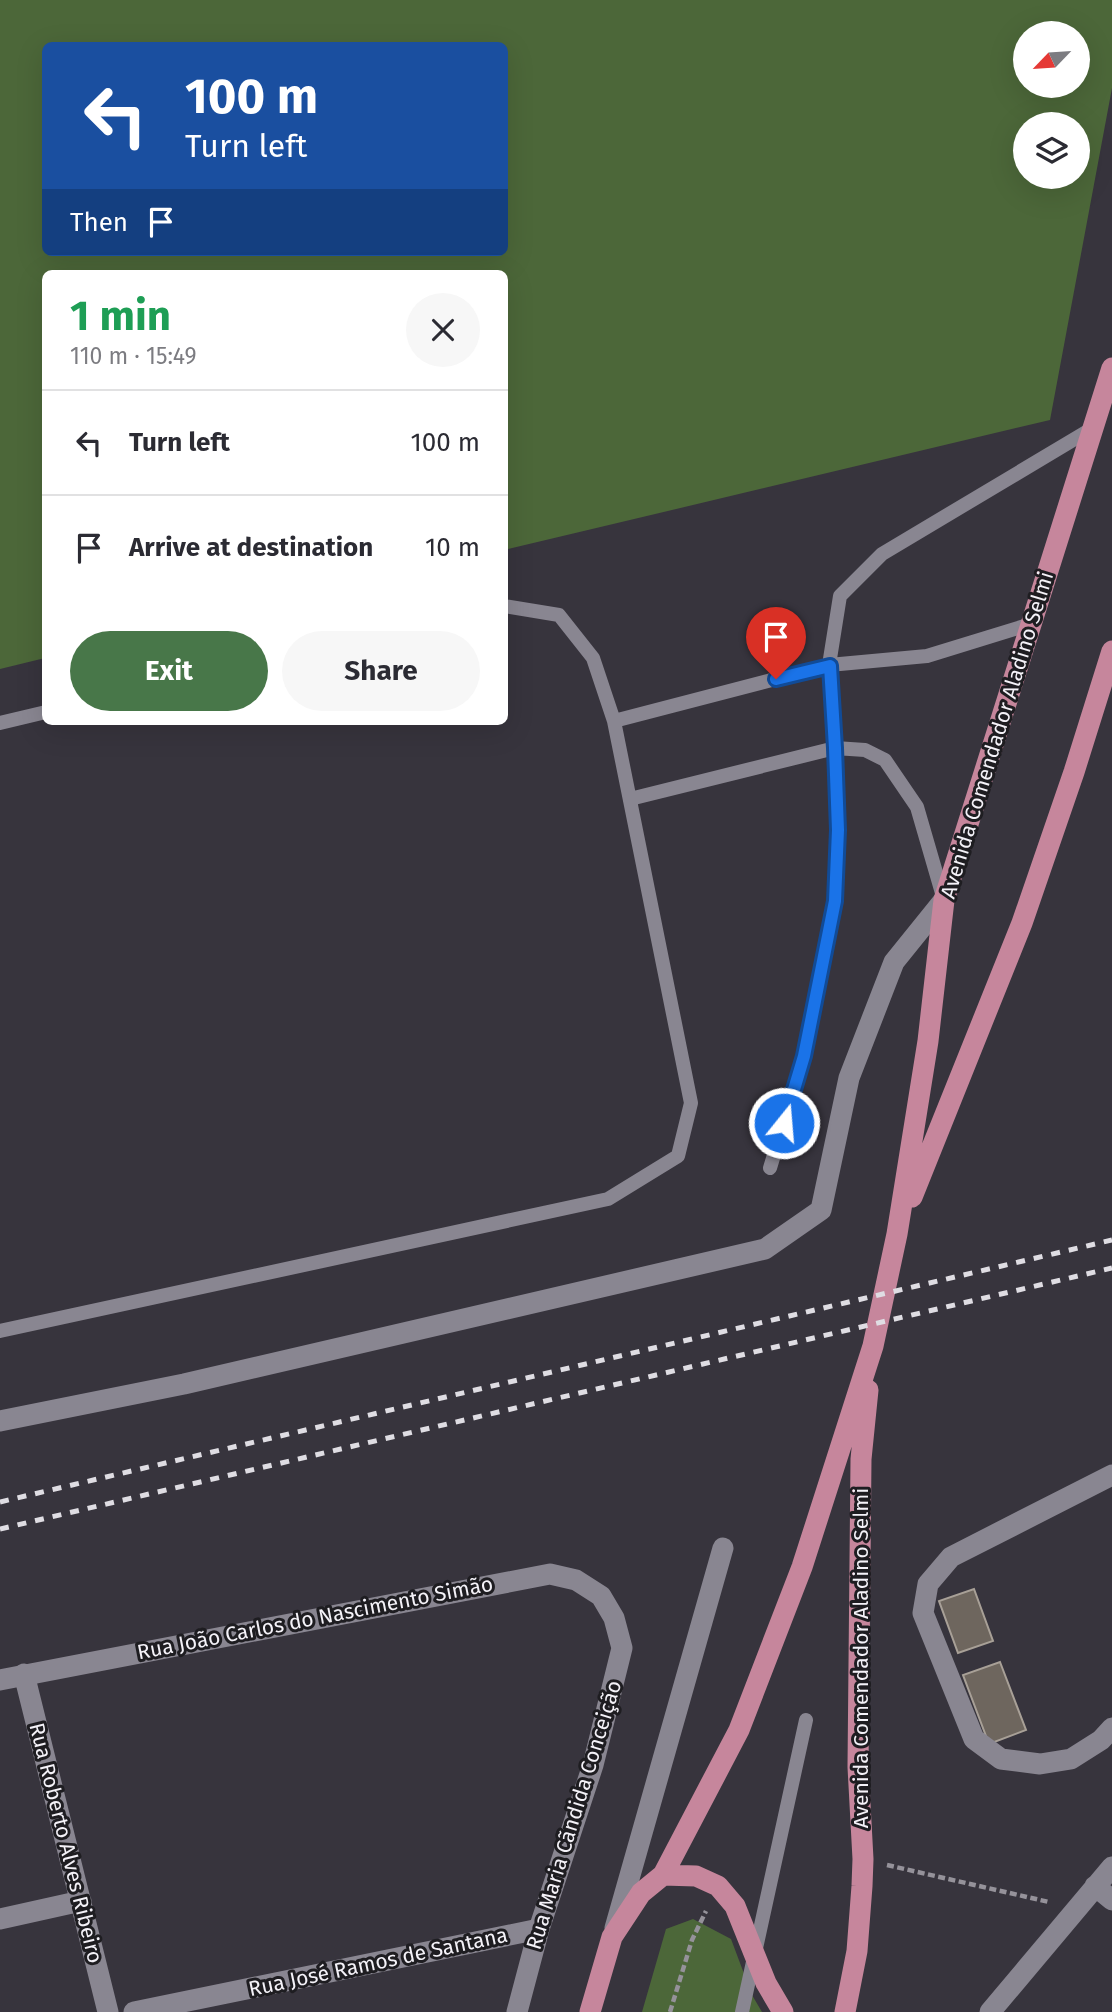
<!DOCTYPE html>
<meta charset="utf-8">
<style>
body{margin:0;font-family:"Fira Sans",sans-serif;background:#f7f7f7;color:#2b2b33;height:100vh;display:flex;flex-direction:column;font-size:26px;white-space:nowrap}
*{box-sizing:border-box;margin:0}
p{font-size:23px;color:#7c7c81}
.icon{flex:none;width:38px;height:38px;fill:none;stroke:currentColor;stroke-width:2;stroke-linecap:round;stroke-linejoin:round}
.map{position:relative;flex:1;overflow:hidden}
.sheet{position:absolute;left:42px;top:270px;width:466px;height:455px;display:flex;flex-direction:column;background:#fff;border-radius:10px;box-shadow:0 7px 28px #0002}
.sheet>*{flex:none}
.guide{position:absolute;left:42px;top:42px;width:466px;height:214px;border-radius:10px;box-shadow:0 7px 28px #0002;background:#1a4fa0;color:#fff;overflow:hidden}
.needle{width:46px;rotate:245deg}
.tools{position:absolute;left:1013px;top:21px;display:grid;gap:14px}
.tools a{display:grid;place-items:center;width:77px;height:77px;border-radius:50%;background:#fff;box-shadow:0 7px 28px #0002;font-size:35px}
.pin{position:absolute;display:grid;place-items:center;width:60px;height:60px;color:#fff;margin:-72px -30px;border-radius:50% 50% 50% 0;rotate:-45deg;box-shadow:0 0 7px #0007}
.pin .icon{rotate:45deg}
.me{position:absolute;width:77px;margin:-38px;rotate:17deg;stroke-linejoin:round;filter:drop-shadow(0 0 5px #0008)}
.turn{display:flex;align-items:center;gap:24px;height:147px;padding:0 28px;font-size:32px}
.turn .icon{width:91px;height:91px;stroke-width:2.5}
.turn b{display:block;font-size:49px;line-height:60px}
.then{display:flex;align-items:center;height:66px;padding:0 28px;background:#0003;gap:14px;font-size:26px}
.round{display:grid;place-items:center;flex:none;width:74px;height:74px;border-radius:37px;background:#f7f7f7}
.headline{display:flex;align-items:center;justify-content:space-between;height:119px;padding:0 28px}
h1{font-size:42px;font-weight:700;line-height:52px;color:#1e9e55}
.cta{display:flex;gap:14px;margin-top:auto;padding:14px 28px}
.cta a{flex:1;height:80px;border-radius:42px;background:#487749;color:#fff;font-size:28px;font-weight:700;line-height:80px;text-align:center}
.cta a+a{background:#f7f7f7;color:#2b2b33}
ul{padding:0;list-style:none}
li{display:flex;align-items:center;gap:21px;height:105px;padding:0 28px;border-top:2px solid #e1e1e2}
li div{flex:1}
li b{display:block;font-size:26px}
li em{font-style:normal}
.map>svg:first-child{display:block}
</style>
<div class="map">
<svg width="1112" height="2012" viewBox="0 0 1112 2012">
<rect width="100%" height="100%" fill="#37343d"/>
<!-- green -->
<path fill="#4c6739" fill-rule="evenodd" d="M0,0H1112V88L1050,420L504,550V273H46L45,658L0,669ZM1026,33H1078V86H1026ZM46,46H504V252H46ZM1026,124H1078V177H1026Z
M693,1919L731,1939L752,1995L762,2012H642L666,1929Z"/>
<!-- building -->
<path fill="#6e665e" stroke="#a8a097" stroke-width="2" d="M974,1589L993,1641L958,1653L939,1601Z
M1000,1662L1026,1730L989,1744L963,1675Z"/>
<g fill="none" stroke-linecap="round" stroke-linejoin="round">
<!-- path -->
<path stroke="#95929a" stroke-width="4.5" stroke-dasharray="7 3.5" stroke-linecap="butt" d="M887,1865L1049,1902
M670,2012L692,1940L706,1911"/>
<!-- lane -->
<path stroke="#898691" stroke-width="14" d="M614,721L829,665L927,656L1031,624
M0,723L46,712
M630,799L835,748L865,750L885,760L917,807L944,900
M770,1168L804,1056L835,901L838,829L835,748L829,665L840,596L882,554L1093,428
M0,1331L608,1199L678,1156L691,1103L614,721L593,658L559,615L504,606
M742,2012L806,1720"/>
<!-- street -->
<path stroke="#898691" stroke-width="21" d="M0,1421L184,1384L765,1249L821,1210L849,1078L894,962L944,900
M1112,1475L951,1557L928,1584L923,1613L974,1739L1001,1759L1040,1764L1071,1759L1101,1740L1112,1728
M24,1674L108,2012
M0,1680L550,1574L576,1580L601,1596L614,1618L622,1648L593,1765L539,1929L517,2012
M1095,1886L1112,1900
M0,1919L81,1901
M615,1928L723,1548
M134,2012L539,1929
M990,2012L1112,1867"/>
<!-- primary -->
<path stroke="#c6869c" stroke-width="21" d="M912,1197L1022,923L1074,772L1112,651
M663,1875L696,1876L718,1886L735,1906L766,1983L783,2012
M590,2012L612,1937L641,1893L663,1875L739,1730L802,1567L873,1346L897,1234L928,1041L944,900L1112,368
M845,2012L857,1951L862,1886L863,1859L858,1767L861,1459L868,1390"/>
<!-- rail -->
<path stroke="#dfdde3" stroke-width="5" stroke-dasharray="9 9" stroke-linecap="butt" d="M0,1502L1112,1240
M0,1529L1112,1268"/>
</g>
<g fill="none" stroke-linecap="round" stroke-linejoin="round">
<!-- route casing -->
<g stroke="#114b97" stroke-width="18">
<path id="route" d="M776,679L830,666L835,748L838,830L835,901L804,1056L784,1123"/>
</g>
<!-- route -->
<use href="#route" stroke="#1a73e8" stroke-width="12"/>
</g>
<g text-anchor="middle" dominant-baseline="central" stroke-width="6" stroke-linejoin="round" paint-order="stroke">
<!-- street labels -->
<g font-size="21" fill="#f4f2f8" stroke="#1e1d21">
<text transform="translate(997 735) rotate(-73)">Avenida Comendador Aladino Selmi</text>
<text transform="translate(315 1618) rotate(-11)">Rua João Carlos do Nascimento Simão</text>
<text transform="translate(861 1658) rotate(-90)">Avenida Comendador Aladino Selmi</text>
<text transform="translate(574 1815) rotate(-73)">Rua Maria Cãndida Conceição</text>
<text transform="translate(66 1843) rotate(76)">Rua Roberto Alves Ribeiro</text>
<text transform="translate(378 1962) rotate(-12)">Rua José Ramos de Santana</text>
</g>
</g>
</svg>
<div class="tools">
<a><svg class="needle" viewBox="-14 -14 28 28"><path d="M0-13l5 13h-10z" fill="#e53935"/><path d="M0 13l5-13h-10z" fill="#7c7c81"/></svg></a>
<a><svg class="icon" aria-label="layers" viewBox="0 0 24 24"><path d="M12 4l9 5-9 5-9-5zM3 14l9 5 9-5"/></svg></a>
</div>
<div class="pin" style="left:776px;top:679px;background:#d93025"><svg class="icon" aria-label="arrive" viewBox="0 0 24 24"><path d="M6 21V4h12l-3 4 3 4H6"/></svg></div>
<svg class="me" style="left:784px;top:1123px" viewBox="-20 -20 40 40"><circle r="17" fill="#1a73e8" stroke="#fff" stroke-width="3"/><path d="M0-11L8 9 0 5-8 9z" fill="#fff"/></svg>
<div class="guide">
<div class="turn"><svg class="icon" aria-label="left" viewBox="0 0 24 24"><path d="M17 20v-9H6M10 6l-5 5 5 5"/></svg><div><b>100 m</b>Turn left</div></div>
<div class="then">Then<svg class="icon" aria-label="arrive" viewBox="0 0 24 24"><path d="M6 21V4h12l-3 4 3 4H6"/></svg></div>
</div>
<section class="sheet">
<div class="headline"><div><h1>1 min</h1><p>110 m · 15:49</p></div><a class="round"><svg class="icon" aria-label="close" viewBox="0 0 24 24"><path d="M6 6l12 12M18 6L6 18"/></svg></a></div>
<ul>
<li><svg class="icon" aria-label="left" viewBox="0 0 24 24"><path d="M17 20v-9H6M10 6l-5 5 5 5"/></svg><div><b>Turn left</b></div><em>100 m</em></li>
<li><svg class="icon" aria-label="arrive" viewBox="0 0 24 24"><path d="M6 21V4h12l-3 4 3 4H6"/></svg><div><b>Arrive at destination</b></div><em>10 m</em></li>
</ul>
<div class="cta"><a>Exit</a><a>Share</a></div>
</section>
</div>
